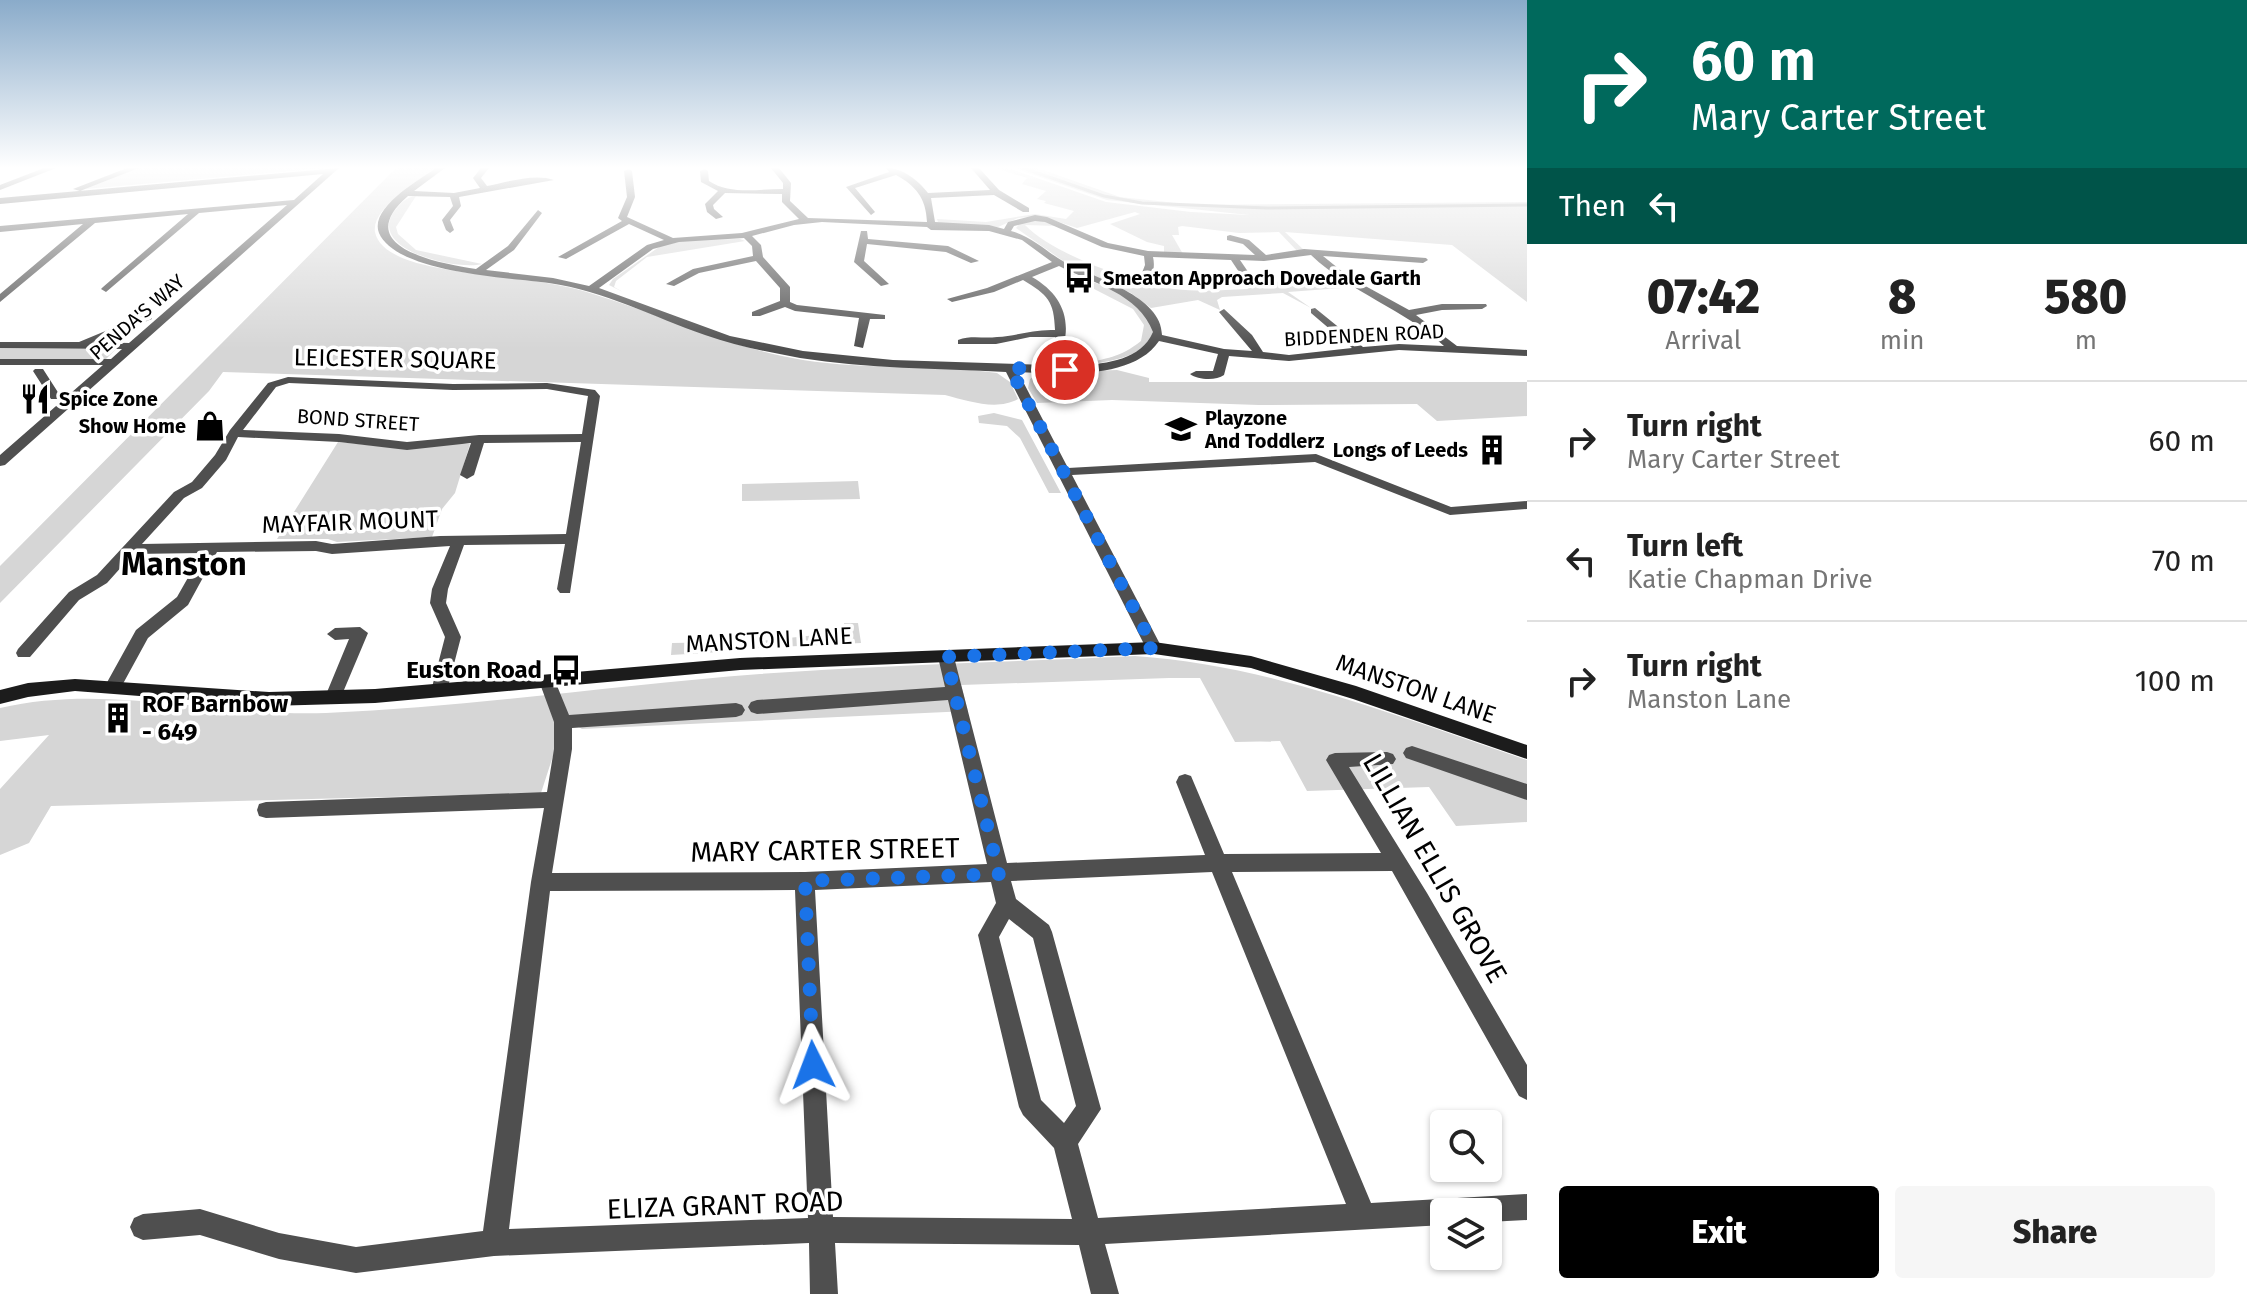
<!DOCTYPE html>
<style>
body{margin:0;font-family:"Fira Sans",sans-serif;background:#f6f6f6;color:#222;height:100vh;display:flex;flex-direction:column;font-size:30px;white-space:nowrap}
*{box-sizing:border-box;margin:0}
p{font-size:26px;color:#767676}
.icon{flex:none;width:44px;height:44px;fill:none;stroke:currentColor;stroke-width:2;stroke-linecap:round;stroke-linejoin:round}
.map{position:relative;flex:1;overflow:hidden}
.details{display:flex;flex-direction:column;background:#fff;width:720px}
.details>*{flex:none}
.banner{background:#00695c;color:#fff;overflow:hidden}
.controls{position:absolute;left:1430px;top:1110px;display:grid;gap:16px}
.controls a{display:grid;place-items:center;width:72px;height:72px;border-radius:8px;background:#fff;box-shadow:0 2px 6px #0004;font-size:40px}
.pin{position:absolute;display:grid;place-items:center;width:68px;height:68px;color:#fff;margin:-34px;border:4px solid #fff;border-radius:50%;box-shadow:0 2px 8px #0007}
.me{position:absolute;width:88px;margin:-44px;rotate:357deg;stroke-linejoin:round;filter:drop-shadow(0 0 6px #0008)}
.turn{display:flex;align-items:center;gap:28px;height:168px;padding:0 32px;font-size:36px}
.turn .icon{width:104px;height:104px;stroke-width:2.5}
.turn b{display:block;font-size:56px;line-height:68px}
.then{display:flex;align-items:center;height:76px;padding:0 32px;background:#0003;gap:16px;font-size:30px}
.eta{display:flex;justify-content:space-evenly;align-items:center;height:136px;text-align:center}
.eta b{font-size:48px;font-weight:800;line-height:56px}
.cta{display:flex;gap:16px;margin-top:auto;padding:16px 32px}
.cta a{flex:1;height:92px;border-radius:8px;background:#000;color:#fff;font-size:32px;font-weight:800;line-height:92px;text-align:center}
.cta a+a{background:#f6f6f6;color:#222}
ul{padding:0;list-style:none}
li{display:flex;align-items:center;gap:24px;height:120px;padding:0 32px;border-top:2px solid #e0e0e0}
li div{flex:1}
li b{display:block;font-size:30px}
li em{font-style:normal}
main{display:flex;flex:1;min-height:0}
.map>svg:first-child{display:block}
</style>
<main>
<div class="map">
<svg width="1527" height="1294" viewBox="0 0 1527 1294">
<rect width="100%" height="100%" fill="#fff"/>
<!-- green -->
<path fill="#d6d6d6" d="M139,168H326L85,189Z
M396,168H435C419,181 371,208 375,232C379,253 411,262 429,266C482,278 538,277 590,293C664,315 724,347 803,360C867,370 933,364 997,373L1010,382L1018,399C997,411 968,401 945,395L223,372L209,391L0,603V566Z
M995,168L1011,169L1106,202L1191,212L1249,215L1107,200L1014,168H1037L1120,197L1195,205L1527,202V302L1452,245L1285,232L1306,252L1299,253L1279,232L1239,233L1182,226L1178,227L1179,235H1172L1183,254H1164V246L1147,242L1110,224L1140,214L1135,212L1077,228L1041,216L1018,218L998,227L946,225L938,222L937,219L986,222L1035,214L1066,219L1074,211L1044,203L1046,201L1037,199L1046,191L1022,184L1027,178Z
M416,196L396,227L398,234L416,250L482,264C457,271 363,249 396,209C402,202 407,197 416,196Z
M1040,220L1058,226L1025,225C1049,250 1102,269 1136,281L1138,278L1145,279L1143,283C1179,293 1211,291 1248,289L1245,282L1344,281L1355,287L1288,292L1311,308L1283,293L1222,297L1217,300L1220,310L1198,300L1151,308L1131,293L1069,265L1016,228L1020,223Z
M740,239L745,241L647,257L616,281L614,287L623,292L609,285L613,279L662,245L689,240Z
M1063,273C1075,272 1082,278 1093,282C1109,288 1130,296 1143,309C1181,348 1111,364 1084,364C1105,358 1120,358 1141,341L1144,325L1133,309Z
M0,348L116,349L105,360L0,359Z
M1117,370L1149,378V382H1527V416L1437,421L1417,404L1259,405L1112,400L1037,403L1028,388L1030,379L1039,373Z
M994,413L1022,420L1061,493H1049L1020,438L1007,426L979,423L978,416Z
M338,442L409,449L453,443L470,444L455,493L442,509L432,537L337,542L328,539H277Z
M858,481L860,499L742,501V484Z
M844,623H858L861,643L754,648L749,642L845,632Z
M728,642V647L721,652L671,655L672,643Z
M1135,656C1271,665 1398,717 1527,760V822L1456,826L1429,787L1307,791L1280,741L1235,742L1200,678H1169L961,685L968,711L582,729L572,723L564,722L541,793L51,806L29,843L0,855V789L49,735L0,741V708C107,683 217,717 326,713C471,707 615,685 760,674C884,665 1010,662 1135,656Z"/>
<g fill="none" stroke-linecap="round" stroke-linejoin="round">
<!-- stream -->
<path stroke="#9d9d9d" stroke-width="3" d="M1023,168L1104,196L1142,203L1267,208L1527,205"/>
<!-- street -->
<path fill="#4f4f4f" fill-rule="evenodd" d="M44,168H56L0,190V185Z
M127,168H139L80,191L73,189Z
M339,168L5,465L0,466V455L103,365H0V359H111L122,349L0,348V342H79L144,315H152V319L93,342L129,343L287,205L199,213L106,292L101,289L103,287L188,214L95,223L0,302V294L83,224L0,232V226L294,200L323,174L0,204V198Z
M436,168H445L414,191L454,193L480,188L473,178L481,168H489L481,178L487,186C507,182 535,173 554,180L459,197L461,206L450,220L454,230L450,233L446,230L442,220L453,206L450,197L408,196C349,247 437,263 476,269L508,246L538,210L542,213L514,250L486,270L553,278L589,286L647,245L664,240L629,224L566,259L558,257L622,221L618,218L627,197L624,171L628,169L632,171L635,197L627,217L673,238L742,233L799,219L782,202V194L725,193L713,205L714,209L723,217L716,219L707,212L705,204L718,191L701,182L700,171L704,169L708,171L709,181C730,195 758,189 783,189V183L771,168H779L791,183L790,201L808,218L927,222C926,198 916,186 896,175L855,188L875,212L871,215L846,187L889,172L886,168C903,168 918,180 928,193L990,190L971,168H979L999,190L1029,208V212H1023L994,195L931,198L935,222L989,225L1004,229L1008,222L1035,215L1047,217L1108,243L1148,251L1255,255L1243,244L1227,240V236L1230,235L1249,240L1266,255L1304,249L1426,258L1428,260L1423,263L1323,256L1349,277L1409,310L1442,304H1486L1487,306L1482,309L1442,310L1416,315L1457,346L1527,350V356L1399,350L1289,361L1229,356L1224,375C1216,381 1198,380 1190,374L1196,371H1213L1218,354L1159,341C1133,380 1060,374 1018,372L1068,468L1316,454L1451,507L1527,501V509L1450,515L1315,462L1072,475L1162,648L1154,654L1148,652L1006,372C937,368 868,369 800,358C768,352 736,346 705,335C653,317 605,291 549,283C511,278 396,273 379,233C369,208 419,180 436,168ZM1035,221L1045,222L1102,247L1144,256L1145,265L1140,278L1145,281C1154,278 1155,265 1153,257L1231,260L1247,284L1250,285L1255,282L1240,260L1264,261L1311,255C1351,293 1404,309 1444,346L1399,344L1363,347L1315,308L1311,309V313L1352,348L1289,355L1263,352L1252,335L1224,309L1219,312L1252,351L1224,349L1162,335C1162,296 1095,278 1066,263C1046,252 1033,237 1011,231L1014,226ZM822,222L927,227L931,230L989,231L1022,240L1052,262L987,288L947,299L952,302L994,292L1023,280C1048,295 1054,301 1055,330C1034,329 1017,336 997,337C983,339 972,335 958,340V344H996L1030,337H1055L1056,344H1064C1071,314 1058,292 1032,277L1059,266C1093,283 1139,294 1153,332C1141,360 1107,363 1080,366L893,360L803,351L730,336L599,288L653,249L679,242L744,238L752,246L753,256L693,269L666,284L674,286L699,273L756,261L780,288V301L752,312V316H760L785,307L795,311L859,318L854,346L863,348L870,319H885V315L797,305L790,302V287L763,257L761,245L752,236L794,225Z
M861,231H867L868,239L948,246L979,261L971,263L946,252L867,244L864,261L889,284L881,286L854,262Z
M35,369H43L61,397L59,399H51L33,371Z
M288,377L453,384L547,383L595,390L600,396L570,593H560L557,589L565,544L464,545L448,589L446,603L461,637L447,691L445,696H433L431,691L445,637L430,603L432,589L450,546L332,554L316,551L217,552L188,605L148,638L119,691H107L105,686L136,630L177,597L202,553L133,554L107,583L79,600L30,657H18L16,653L18,649L69,592L97,575L174,492L192,482L215,455L230,430L268,383ZM289,383L453,390L547,389L588,396L582,434L479,435L407,442L339,434L243,430L276,387ZM238,437L339,442L407,450L471,443L460,475L467,479L474,475L484,443L581,442L566,534L440,536L332,544L316,541L142,544L184,498L202,488L226,460Z
M360,627L368,633L341,697L339,702H327L325,697L349,639L335,640L327,634L335,628Z
M946,651L952,653L954,657L1007,863L1205,855L1176,782L1179,776L1185,774L1191,776L1224,854L1381,853L1326,760L1329,755L1335,753L1387,752L1393,754L1396,759L1393,764L1349,767L1427,893L1527,1065V1100L1519,1096L1392,871L1232,872L1371,1203L1527,1194V1220L1488,1222V1212H1444V1225L1105,1244L1119,1294H1091L1079,1245L835,1243L838,1294H810L809,1243L494,1256L356,1273L279,1259L200,1235L143,1240L134,1236L130,1227L134,1218L143,1214L200,1209L279,1233L356,1247L483,1231L531,882L544,808L266,818L259,816L257,810L259,804L266,802L547,792L554,749V722L539,681L541,676H553L569,715L736,703L742,705L745,710L742,715L736,717L572,728V749L552,873L805,872L987,864L948,700L757,714L751,712L748,707L751,702L757,700L945,687L938,657L940,653ZM1212,872L1346,1204L1098,1218L1078,1144L1101,1109L1052,932L1049,925L1016,899L1011,881ZM991,882L996,903L978,935L1019,1107L1023,1115L1054,1148L1072,1219L833,1217L815,890ZM795,890L808,1218L509,1229L550,891ZM1009,919L1033,938L1076,1106L1064,1123L1041,1100L999,937Z
M1412,746L1527,784V800L1406,758L1403,753L1406,748Z"/>
<!-- secondary -->
<path fill="#1c1c1c" fill-rule="evenodd" d="M1154,642L1251,656L1356,686L1527,745V759L1353,699L1251,668L1154,654L740,670L375,703L269,706L75,691L28,697L0,704V690L28,683L75,679L269,692L375,689L740,658Z"/>
</g>
<!-- sky -->
<linearGradient id="sky" x2="0" y2="1"><stop stop-color="#8aabca"/><stop offset="0.48" stop-color="#fff"/><stop offset="1" stop-color="#fff" stop-opacity="0"/></linearGradient>
<rect width="1527" height="349" fill="url(#sky)"/>
<g fill="none" stroke-linecap="round" stroke-linejoin="round">
<!-- route -->
<path stroke="#1a73e8" stroke-width="14" stroke-dasharray="0 25.2" d="M813,1065L805,881L999,874L946,657L1154,648L1010,368L1065,370"/>
</g>
<!-- icons -->
<defs>
<g id="bus-bare" transform="scale(2.4)"><path d="M-5-6H5V4H4V6H2V4H-2V6H-4V4H-5ZM-3.5-4V0h7V-4ZM-3.5 1.2v1.5H-2V1.2ZM2 1.2v1.5H3.5V1.2Z" fill="#000" stroke="#fff" stroke-width="2.5" paint-order="stroke"/></g>
<g id="restaurant-bare" transform="scale(2.4)"><path d="M-5-6h1v4h1v-4h1v4h1v-4h1v5L-1.5 .5V6h-2V.5L-5-1ZM5-6V6H3V1.5H1.5Q1.5-4 5-6Z" fill="#000" stroke="#fff" stroke-width="2.5" paint-order="stroke"/></g>
<g id="shop-bare" transform="scale(2.4)"><path d="M-5-2.5h2.3a2.7 3.5 0 0 1 5.4 0H5L5.5 6h-11ZM-1.5-2.5h3a1.5 2.3 0 0 0-3 0Z" fill="#000" stroke="#fff" stroke-width="2.5" paint-order="stroke"/></g>
<g id="school-bare" transform="scale(2.4)"><path d="M0-5L7-2L0 1L-7-2ZM-4 1L0 2.5L4 1V4Q0 6-4 4Z" fill="#000" stroke="#fff" stroke-width="2.5" paint-order="stroke"/></g>
<g id="building-bare" transform="scale(2.4)"><path d="M-4-6H4V6H1V3H-1V6H-4ZM-2.5-4.3h1.7v1.8h-1.7ZM.8-4.3h1.7v1.8H.8ZM-2.5-1h1.7V.8h-1.7ZM.8-1h1.7V.8H.8Z" fill="#000" stroke="#fff" stroke-width="2.5" paint-order="stroke"/></g>
</defs>
<g fill-rule="evenodd">
<use href="#bus-bare" x="1079" y="278"/>
<use href="#restaurant-bare" x="35" y="399"/>
<use href="#shop-bare" x="210" y="426"/>
<use href="#school-bare" x="1181" y="429"/>
<use href="#building-bare" x="1492" y="450"/>
<use href="#bus-bare" x="566" y="670"/>
<use href="#building-bare" x="118" y="718"/>
</g>
<g text-anchor="middle" dominant-baseline="central" stroke-width="7" stroke-linejoin="round" paint-order="stroke">
<!-- far-poi labels -->
<g font-size="20" font-weight="bold" fill="#000" stroke="#fff" text-anchor="start">
<text x="1103" y="278">Smeaton Approach Dovedale Garth</text>
<text x="59" y="399">Spice Zone</text>
<text x="1205" y="418">Playzone<tspan x="1205" dy="23">And Toddlerz</tspan></text>
<text x="186" y="426" text-anchor="end">Show Home</text>
<text x="1468" y="450" text-anchor="end">Longs of Leeds</text>
</g>
<!-- far-street labels -->
<g font-size="20" fill="#000" stroke="#fff">
<text transform="translate(137 317) rotate(-41)">PENDA'S WAY</text>
<text transform="translate(1364 335) rotate(-3)">BIDDENDEN ROAD</text>
<text transform="translate(358 420) rotate(4)">BOND STREET</text>
</g>
<!-- street labels -->
<g font-size="24" fill="#000" stroke="#fff">
<text transform="translate(395 359) rotate(1)">LEICESTER SQUARE</text>
<text transform="translate(350 522) rotate(-2)">MAYFAIR MOUNT</text>
<text transform="translate(769 640) rotate(-3)">MANSTON LANE</text>
<text transform="translate(1416 689) rotate(19)">MANSTON LANE</text>
</g>
<!-- poi labels -->
<g font-size="24" font-weight="bold" fill="#000" stroke="#fff" text-anchor="end">
<text x="542" y="670">Euston Road</text>
<text x="142" y="704" text-anchor="start">ROF Barnbow<tspan x="142" dy="28">- 649</tspan></text>
</g>
<!-- near-street labels -->
<g font-size="28" fill="#000" stroke="#fff">
<text transform="translate(825 850) rotate(-1)">MARY CARTER STREET</text>
<text transform="translate(1435 868) rotate(60)">LILLIAN ELLIS GROVE</text>
<text transform="translate(725 1205) rotate(-2)">ELIZA GRANT ROAD</text>
</g>
<!-- district labels -->
<g font-size="32" font-weight="bold" fill="#000" stroke="#fff">
<text x="184" y="564">Manston</text>
</g>
</g>
</svg>
<div class="controls">
<a><svg class="icon" aria-label="search" viewBox="0 0 24 24"><circle cx="10" cy="10" r="6"/><path d="M15 15l6 6"/></svg></a>
<a><svg class="icon" aria-label="layers" viewBox="0 0 24 24"><path d="M12 4l9 5-9 5-9-5zM3 14l9 5 9-5"/></svg></a>
</div>
<div class="pin" style="left:1065px;top:370px;background:#d93025"><svg class="icon" aria-label="arrive" viewBox="0 0 24 24"><path d="M6 21V4h12l-3 4 3 4H6"/></svg></div>
<svg class="me" style="left:813px;top:1065px" viewBox="-20 -20 40 40"><path d="M0-17L14 15 0 8-14 15z" fill="#1a73e8" stroke="#fff" stroke-width="4"/></svg>
</div>
<section class="details">
<div class="banner">
<div class="turn"><svg class="icon" aria-label="right" viewBox="0 0 24 24"><path d="M7 20v-9h11M14 6l5 5-5 5"/></svg><div><b>60 m</b>Mary Carter Street</div></div>
<div class="then">Then<svg class="icon" aria-label="left" viewBox="0 0 24 24"><path d="M17 20v-9H6M10 6l-5 5 5 5"/></svg></div>
</div>
<div class="eta">
<div><b>07:42</b><p>Arrival</p></div>
<div><b>8</b><p>min</p></div>
<div><b>580</b><p>m</p></div>
</div>
<ul>
<li><svg class="icon" aria-label="right" viewBox="0 0 24 24"><path d="M7 20v-9h11M14 6l5 5-5 5"/></svg><div><b>Turn right</b><p>Mary Carter Street</p></div><em>60 m</em></li>
<li><svg class="icon" aria-label="left" viewBox="0 0 24 24"><path d="M17 20v-9H6M10 6l-5 5 5 5"/></svg><div><b>Turn left</b><p>Katie Chapman Drive</p></div><em>70 m</em></li>
<li><svg class="icon" aria-label="right" viewBox="0 0 24 24"><path d="M7 20v-9h11M14 6l5 5-5 5"/></svg><div><b>Turn right</b><p>Manston Lane</p></div><em>100 m</em></li>
</ul>
<div class="cta"><a>Exit</a><a>Share</a></div>
</section>
</main>
